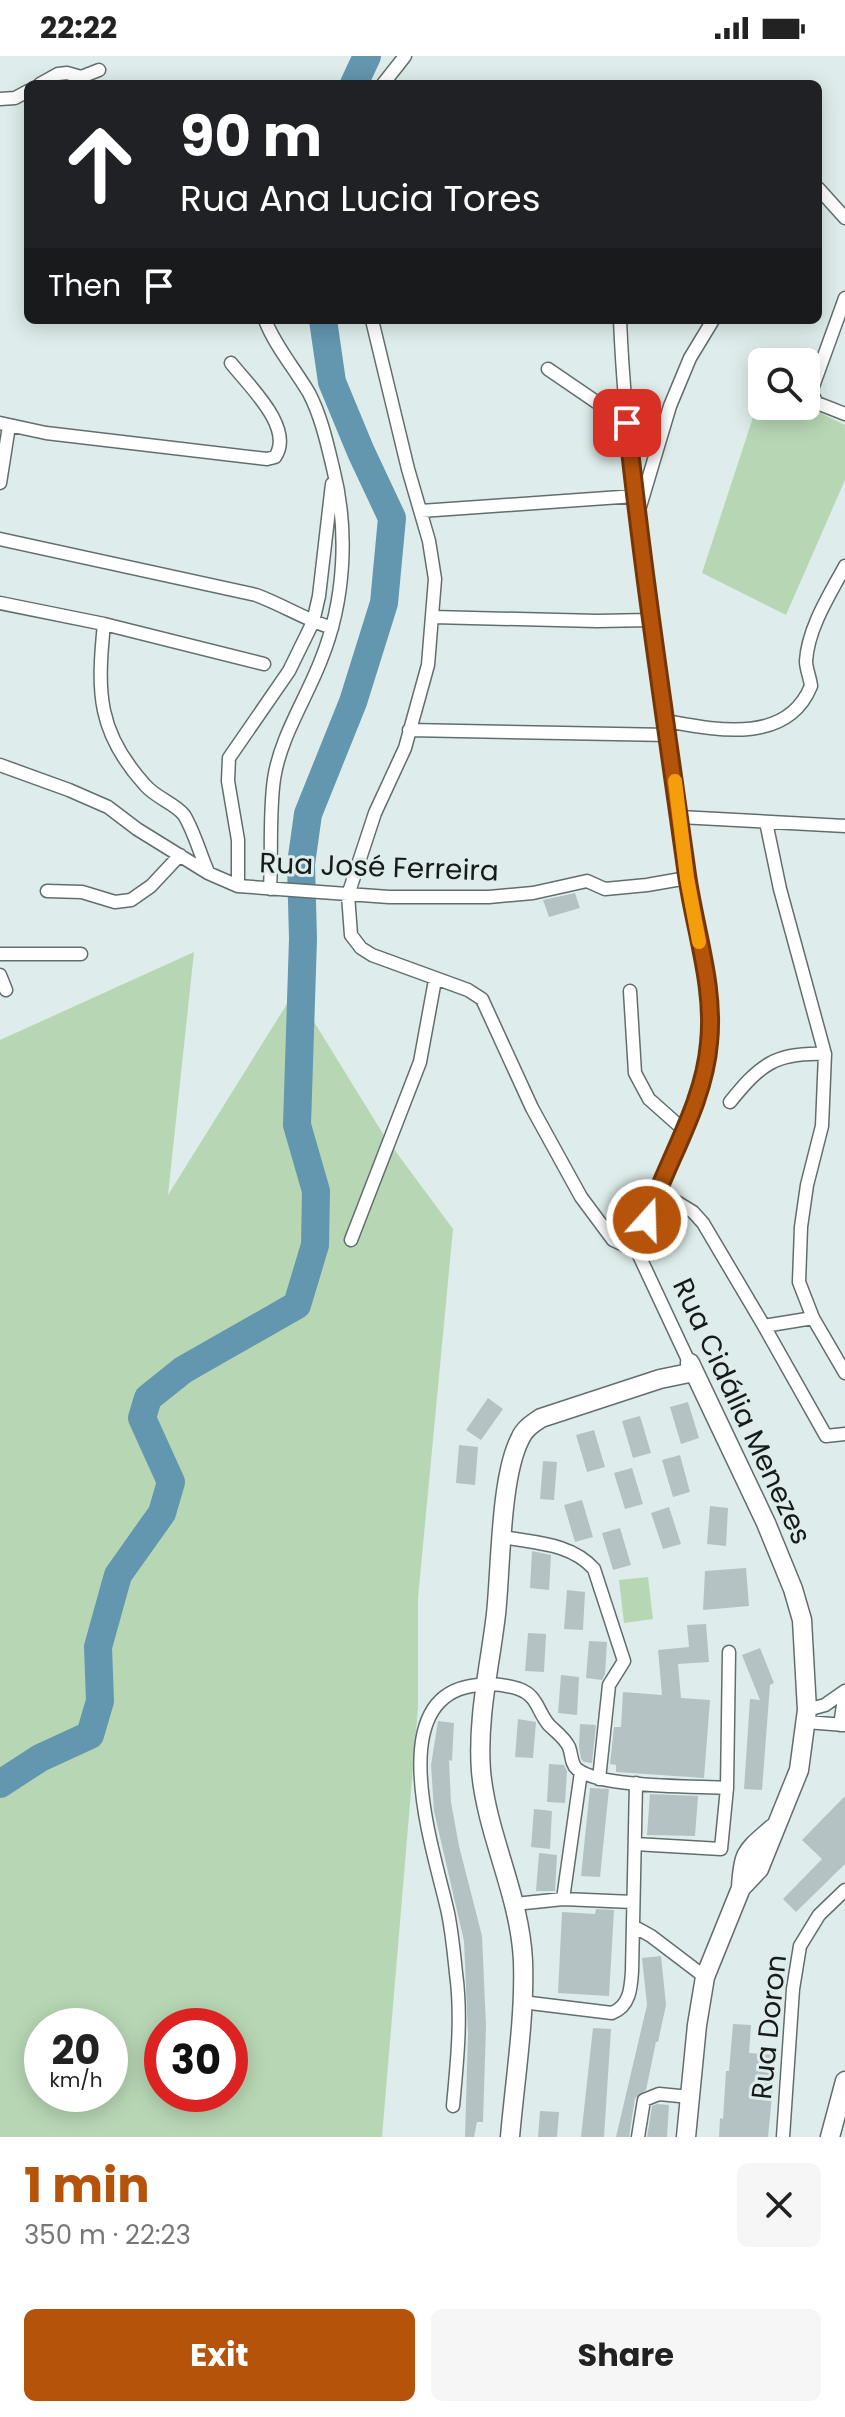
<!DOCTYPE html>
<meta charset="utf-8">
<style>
body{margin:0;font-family:Poppins,sans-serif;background:#f6f6f6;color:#222;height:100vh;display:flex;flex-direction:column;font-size:30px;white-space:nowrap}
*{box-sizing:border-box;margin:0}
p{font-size:26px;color:#767676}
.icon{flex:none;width:44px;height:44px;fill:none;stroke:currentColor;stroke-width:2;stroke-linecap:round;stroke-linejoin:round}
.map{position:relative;height:2081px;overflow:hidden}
.details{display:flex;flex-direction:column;background:#fff;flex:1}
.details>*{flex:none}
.guide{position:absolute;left:24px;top:24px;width:798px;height:244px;border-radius:12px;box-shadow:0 4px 20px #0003;background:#202124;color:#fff;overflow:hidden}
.tools{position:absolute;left:748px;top:292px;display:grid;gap:16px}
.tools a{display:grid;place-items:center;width:72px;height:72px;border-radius:12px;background:#fff;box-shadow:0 4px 20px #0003;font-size:40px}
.speed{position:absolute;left:24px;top:1952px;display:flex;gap:16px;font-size:40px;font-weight:700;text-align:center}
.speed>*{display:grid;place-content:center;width:104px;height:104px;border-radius:50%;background:#fff;box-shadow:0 4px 20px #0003;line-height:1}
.speed small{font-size:20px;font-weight:400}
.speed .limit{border:12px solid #d22;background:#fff;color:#111}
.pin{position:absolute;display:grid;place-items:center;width:68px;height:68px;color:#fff;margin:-34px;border-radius:16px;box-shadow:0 4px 12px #0006}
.me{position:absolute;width:88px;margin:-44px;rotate:20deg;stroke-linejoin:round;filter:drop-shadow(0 0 6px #0008)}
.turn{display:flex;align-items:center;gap:28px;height:168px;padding:0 24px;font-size:36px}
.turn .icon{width:104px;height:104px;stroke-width:2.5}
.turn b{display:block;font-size:56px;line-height:68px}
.then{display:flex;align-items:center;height:76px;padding:0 24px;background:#0003;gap:16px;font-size:30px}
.round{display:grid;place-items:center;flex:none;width:84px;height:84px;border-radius:12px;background:#f6f6f6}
.summary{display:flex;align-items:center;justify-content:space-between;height:136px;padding:0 24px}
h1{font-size:48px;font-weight:700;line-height:60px;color:#b45309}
.cta{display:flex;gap:16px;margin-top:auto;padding:16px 24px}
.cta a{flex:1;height:92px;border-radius:12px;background:#b45309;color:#fff;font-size:32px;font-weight:700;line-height:92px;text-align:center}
.cta a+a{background:#f6f6f6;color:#222}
.status{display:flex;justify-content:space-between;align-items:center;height:56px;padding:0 40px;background:#fff;direction:ltr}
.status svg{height:22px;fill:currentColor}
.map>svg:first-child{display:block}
</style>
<div class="status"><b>22:22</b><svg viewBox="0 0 49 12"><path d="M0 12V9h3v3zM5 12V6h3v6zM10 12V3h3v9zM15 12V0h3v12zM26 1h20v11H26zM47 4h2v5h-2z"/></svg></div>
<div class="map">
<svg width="845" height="2081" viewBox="0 0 845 2081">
<rect width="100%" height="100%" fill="#deedeb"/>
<!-- green -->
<path fill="#b7d7b4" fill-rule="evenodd" d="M762,334V350H806L845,369V424L786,559L702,517Z
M194,896L168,1139L295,935L385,1081L453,1173L418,1542V1652L382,2081H0V984ZM42,1970H110V2038H42ZM162,1970H230V2038H162Z
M648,1521L653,1563L624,1567L619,1524Z"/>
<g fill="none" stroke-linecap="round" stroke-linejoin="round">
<!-- river -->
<path stroke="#6396af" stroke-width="28" d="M354,28L367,0
M0,1728L40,1702L90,1679L100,1645L98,1591L118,1519L162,1457L171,1426L142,1362L148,1342L183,1314L297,1249L315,1189L316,1135L297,1069L303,883L301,808L308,758L353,646L384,547L392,462L361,396L332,326L323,264"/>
</g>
<!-- building -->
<path fill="#b4c2c4" d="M575,837L580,852L549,861L543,844Z
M488,1342L503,1353L481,1384L466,1374Z
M688,1346L699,1382L681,1388L670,1351Z
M640,1360L651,1397L633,1402L622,1365Z
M594,1374L605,1411L587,1416L576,1379Z
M459,1389L478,1391L475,1429L456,1427Z
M680,1399L690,1436L673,1441L662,1404Z
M543,1405L557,1406L554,1444L540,1443Z
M632,1412L643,1448L625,1453L614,1417Z
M582,1444L593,1481L575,1486L564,1449Z
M710,1450L728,1452L726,1490L707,1488Z
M669,1451L681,1488L663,1493L651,1457Z
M620,1472L631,1509L613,1514L602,1477Z
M532,1495L551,1499L549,1534L530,1532Z
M746,1512L749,1550L703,1554L705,1515Z
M567,1534L585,1536L583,1574L564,1573Z
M706,1568L709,1606L678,1608L681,1642L710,1644L704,1722L616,1716V1709L610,1708L614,1671H621L623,1636L662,1639L658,1594L689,1591L687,1569Z
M528,1577L546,1578L544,1616L525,1615Z
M589,1585L607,1586L605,1618L602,1624L586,1622Z
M760,1592L774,1627L770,1629L762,1734L744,1733L750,1643L760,1644L742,1599Z
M561,1619L579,1621L577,1659L558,1657Z
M518,1663L536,1666L533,1702L515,1701Z
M438,1665L454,1667L452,1705L449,1704L451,1746L459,1790L482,1880L486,1970L483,2066H477L474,2081H465L468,1978L464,1885L434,1755L431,1709Z
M580,1668L596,1669L592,1707L584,1706L581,1703L579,1691Z
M549,1708L564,1709L567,1715L565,1747L547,1746Z
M590,1732L609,1733L600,1821L581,1820Z
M650,1738L698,1740L695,1780L647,1779Z
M845,1740V1808L796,1856L783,1843L822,1803L802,1784Z
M534,1753L552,1755L550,1793L531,1791Z
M539,1797L557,1799L555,1835H536Z
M596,1853L614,1854L609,1940L558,1937L562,1856L595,1858Z
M661,1900L666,1949L658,1986H656L646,2034L635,2042L629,2081H616L647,1949L642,1902Z
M733,1968L751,1969L749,1997L776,1999L768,2081H719L720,2062L723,2063L726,2015H729Z
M593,1972L611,1973L604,2081H581Z
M657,2048L669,2049L667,2081H647L652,2050Z
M540,2055L559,2056L557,2081H538Z"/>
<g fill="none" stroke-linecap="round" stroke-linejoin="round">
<!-- street casing -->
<g stroke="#626e6d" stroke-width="15">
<path id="street" d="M40,28L58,18L67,17L81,21L99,14
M383,28L405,0
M0,43L15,42L28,35
M818,132L845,162
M845,242L811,336L817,347L845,358
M265,264C275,290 295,313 309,337C321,360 327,387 333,412C349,474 345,545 321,604C306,643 280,682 274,723C269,758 272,798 270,833
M372,264L408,413L429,485L435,523L428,609L405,692L375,757L348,839L351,879L361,892L372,899L468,934L482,943L532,1052L581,1141L613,1184L637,1195
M620,264C628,450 664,632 686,817C694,874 716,931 709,990C703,1040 678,1086 658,1131C649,1152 644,1174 637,1195L689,1306
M548,313L627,367
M0,367L46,377L267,403L275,401C295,372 248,329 231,307
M0,427L9,370
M639,454L670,350L690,302L713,264
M421,455L635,440
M0,483L256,539C283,549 306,564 332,572
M0,547L104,568L264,608
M433,561L597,565L650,564
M104,568C97,636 97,676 145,729C156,742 176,748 184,759C194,775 200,798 208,816
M666,665C716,674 787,689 811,630C810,621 806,613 806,605C808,572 830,538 845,510
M409,674L669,679
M0,709L69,734L108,751L137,773L208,817L238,830L389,841H489L533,837L587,825L605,833L647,829L687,822
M680,761L845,770
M766,766L780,833L825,998L822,1070L807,1129L801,1171L799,1226L813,1262L845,1317
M238,830V784L228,725L229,702L289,615L313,566L319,540L332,428
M47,835L82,836L115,846L131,844L151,830L180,799
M0,898H81
M0,919L6,934
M630,935L635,1017L649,1043L685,1075
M730,1046C760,1009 775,996 825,998
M657,1134L693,1156L703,1167L764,1270L813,1262
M351,1184L420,1006L435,924
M764,1270L826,1380L845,1378
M503,1481C535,1487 571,1487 594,1513L624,1605L609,1629L599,1723
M807,1654L825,1649L845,1635
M806,1666L845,1669
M840,1669L845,1636
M635,1788L721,1793L727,1732L729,1596
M563,1843L581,1716
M515,1848L563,1843L633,1846
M633,1870L651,1880L705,1921
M522,1946L612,1957C630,1950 631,1932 632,1915L636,1727
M453,2050C457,2007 462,1961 456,1917C454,1897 452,1877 448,1857C436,1801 381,1645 471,1630C487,1627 503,1628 519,1633C538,1640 537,1655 549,1669C557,1677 564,1681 569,1691C572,1699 571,1708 577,1713C600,1732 695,1730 727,1732
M638,2081L644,2044L659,2038L690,2041
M783,2081L793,1933L800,1890L819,1859L845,1834"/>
</g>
<!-- secondary casing -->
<g stroke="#626e6d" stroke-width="21">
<path id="secondary" d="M741,1832C743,1795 746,1796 773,1772
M510,2081C515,2023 525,1963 523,1905C520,1839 487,1780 481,1715C477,1661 490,1610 496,1558C501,1512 500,1422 520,1383C524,1373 532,1368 541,1362L660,1323L694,1316
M686,2081L697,1969L705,1921L741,1832L759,1813L799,1714L807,1654L802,1564L793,1533L766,1467L690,1307
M830,2081L845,2025"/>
</g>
<!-- street -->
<use href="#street" stroke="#fff" stroke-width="12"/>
<!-- secondary -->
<use href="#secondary" stroke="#fff" stroke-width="18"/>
</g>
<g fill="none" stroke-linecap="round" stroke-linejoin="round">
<!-- route casing -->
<g stroke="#753606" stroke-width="20">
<path id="route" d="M627,367C643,518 666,669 687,819C695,875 715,930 709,987C704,1049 666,1106 647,1164"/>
</g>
<!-- route -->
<use href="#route" stroke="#b45309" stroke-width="14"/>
<!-- slow -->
<path stroke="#f59e0b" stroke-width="14" d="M675,725L687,822L699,886"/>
</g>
<g text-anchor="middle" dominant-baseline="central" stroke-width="6" stroke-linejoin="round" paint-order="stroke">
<!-- street labels -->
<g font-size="28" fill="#161b1a" stroke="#deedeb">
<text transform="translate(379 811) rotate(2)">Rua José Ferreira</text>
<text transform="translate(742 1355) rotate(65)">Rua Cidália Menezes</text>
<text transform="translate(769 1971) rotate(-84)">Rua Doron</text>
</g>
</g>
</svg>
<div class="tools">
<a><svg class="icon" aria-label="search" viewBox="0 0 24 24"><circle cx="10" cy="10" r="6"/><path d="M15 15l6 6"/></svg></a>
</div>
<div class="speed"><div>20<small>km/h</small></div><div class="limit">30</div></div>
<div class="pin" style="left:627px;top:367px;background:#d93025"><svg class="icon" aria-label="arrive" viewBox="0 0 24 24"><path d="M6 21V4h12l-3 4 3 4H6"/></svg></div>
<svg class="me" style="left:647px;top:1164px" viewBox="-20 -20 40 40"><circle r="17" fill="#b45309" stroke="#fff" stroke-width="3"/><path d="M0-11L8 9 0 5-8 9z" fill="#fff"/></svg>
<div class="guide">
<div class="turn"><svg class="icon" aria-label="ahead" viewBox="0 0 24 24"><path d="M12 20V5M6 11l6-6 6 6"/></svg><div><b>90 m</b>Rua Ana Lucia Tores</div></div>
<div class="then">Then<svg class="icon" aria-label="arrive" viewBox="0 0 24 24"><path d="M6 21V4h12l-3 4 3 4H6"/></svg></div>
</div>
</div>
<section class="details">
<div class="summary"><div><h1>1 min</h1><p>350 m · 22:23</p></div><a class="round"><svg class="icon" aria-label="close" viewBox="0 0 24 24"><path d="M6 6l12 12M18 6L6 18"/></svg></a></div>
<div class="cta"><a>Exit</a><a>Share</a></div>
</section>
